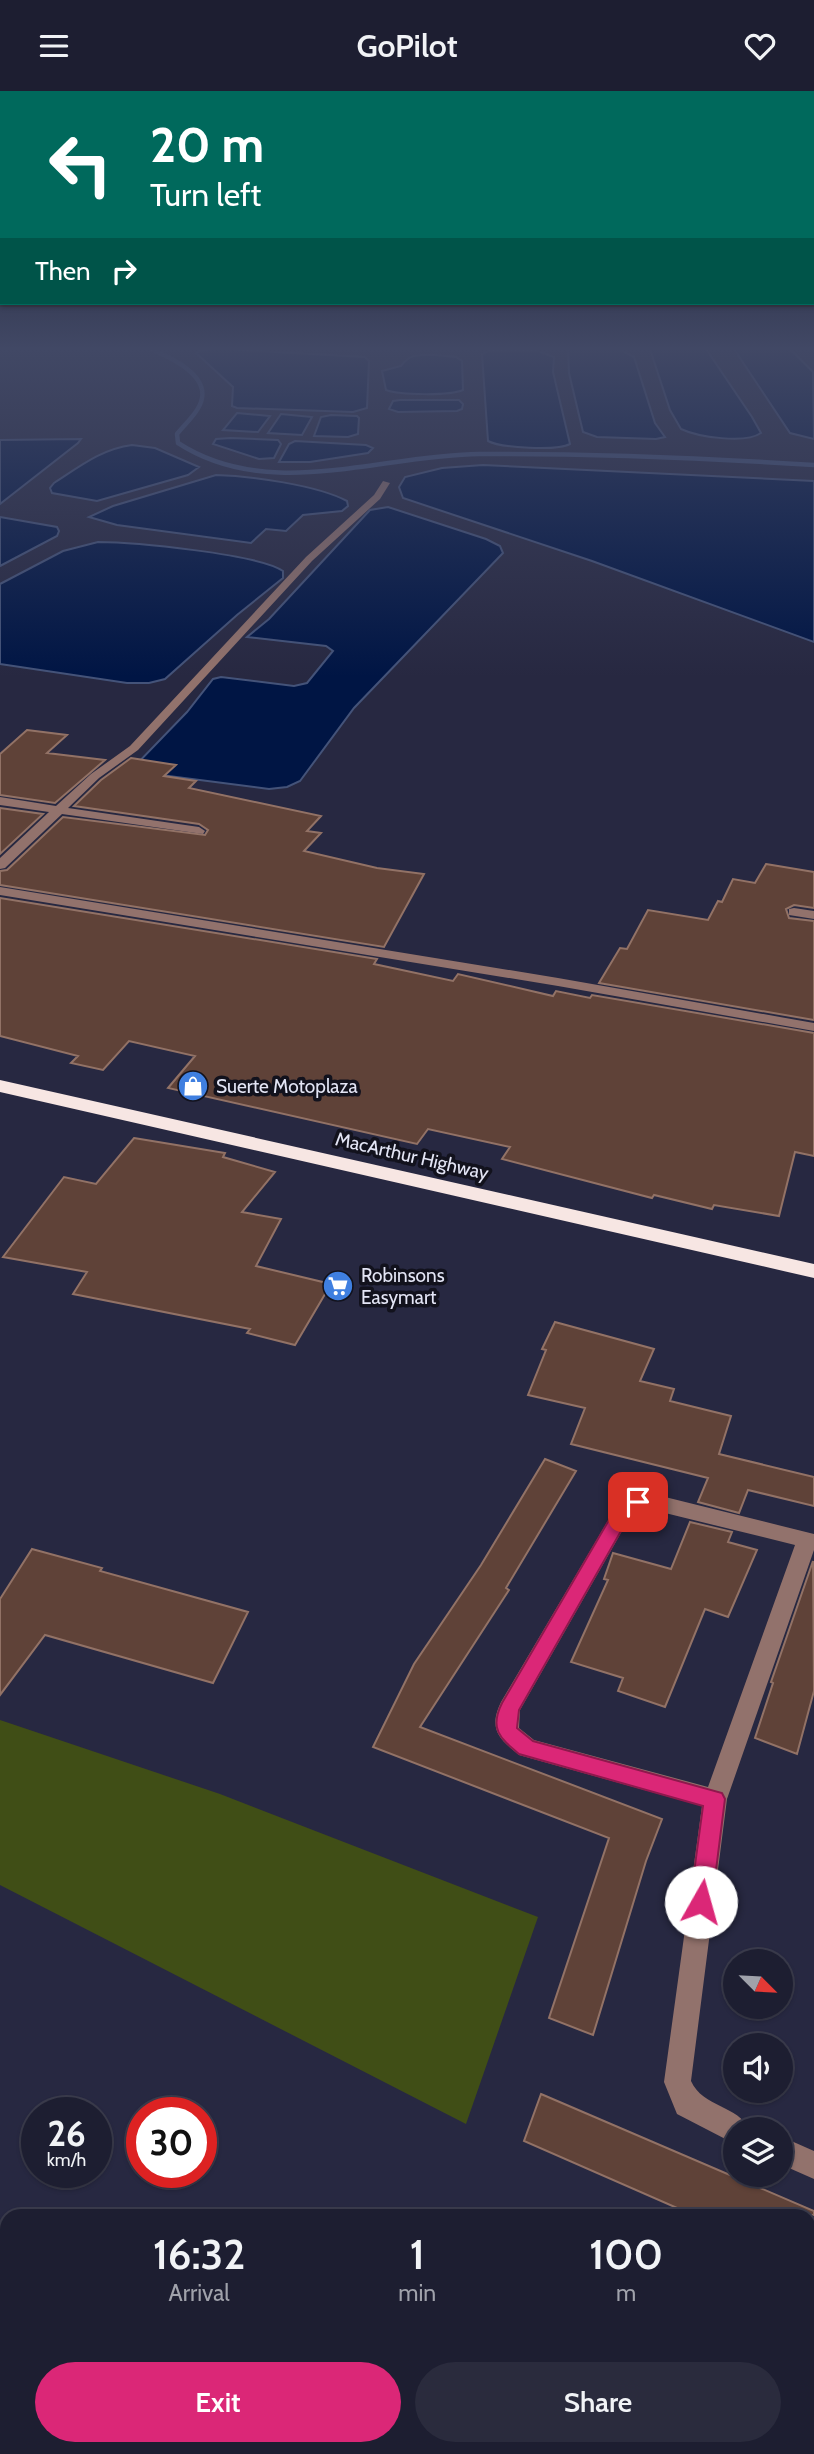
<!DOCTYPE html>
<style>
body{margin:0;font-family:Cabin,sans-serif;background:#2a2b3d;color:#f1f3f6;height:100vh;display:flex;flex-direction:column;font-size:26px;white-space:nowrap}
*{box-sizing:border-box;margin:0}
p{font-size:23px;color:#a0a2ab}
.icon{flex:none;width:38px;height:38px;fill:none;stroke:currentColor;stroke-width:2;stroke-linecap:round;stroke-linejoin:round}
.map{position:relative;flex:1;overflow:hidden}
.side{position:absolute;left:0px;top:2118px;width:816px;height:247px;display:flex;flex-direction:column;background:#1d1e31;border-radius:21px 21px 0 0;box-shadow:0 2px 5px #0004,0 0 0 2px #3b3c4d}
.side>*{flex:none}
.top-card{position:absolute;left:0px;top:0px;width:816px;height:214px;box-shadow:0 2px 5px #0004,0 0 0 2px #3b3c4d;background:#00695c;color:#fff;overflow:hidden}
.needle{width:46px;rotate:114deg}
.fabs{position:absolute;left:723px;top:1858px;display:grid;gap:14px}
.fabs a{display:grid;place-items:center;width:70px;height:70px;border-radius:50%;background:#1d1e31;box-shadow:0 2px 5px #0004,0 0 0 2px #3b3c4d;font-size:35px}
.speed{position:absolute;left:21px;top:2006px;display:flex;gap:14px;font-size:35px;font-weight:700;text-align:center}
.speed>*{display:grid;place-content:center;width:91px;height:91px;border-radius:50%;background:#1d1e31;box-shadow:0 2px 5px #0004,0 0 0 2px #3b3c4d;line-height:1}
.speed small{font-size:18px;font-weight:400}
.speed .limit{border:10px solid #d22;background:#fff;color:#111}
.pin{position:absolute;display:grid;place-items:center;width:60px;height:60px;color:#fff;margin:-30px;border-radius:14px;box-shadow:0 4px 10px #0006}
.me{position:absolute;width:77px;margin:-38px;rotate:7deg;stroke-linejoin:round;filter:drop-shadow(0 0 5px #0008)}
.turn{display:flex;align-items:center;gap:24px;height:147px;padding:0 35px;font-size:32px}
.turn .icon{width:91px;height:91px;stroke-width:2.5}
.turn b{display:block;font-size:49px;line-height:60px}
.then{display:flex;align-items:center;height:66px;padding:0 35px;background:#0003;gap:14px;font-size:26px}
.eta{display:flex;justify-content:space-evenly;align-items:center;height:119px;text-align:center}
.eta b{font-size:42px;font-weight:600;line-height:49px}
.primary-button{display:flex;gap:14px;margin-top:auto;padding:14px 35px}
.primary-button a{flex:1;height:80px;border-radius:42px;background:#db2777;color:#fff;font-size:28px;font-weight:600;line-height:80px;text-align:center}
.primary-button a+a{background:#2a2b3d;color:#f1f3f6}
header{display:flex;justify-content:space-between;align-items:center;height:91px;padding:0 35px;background:#1d1e31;font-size:32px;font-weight:600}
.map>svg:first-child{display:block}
</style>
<header><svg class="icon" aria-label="menu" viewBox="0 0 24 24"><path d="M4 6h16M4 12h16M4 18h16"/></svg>GoPilot<svg class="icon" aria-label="heart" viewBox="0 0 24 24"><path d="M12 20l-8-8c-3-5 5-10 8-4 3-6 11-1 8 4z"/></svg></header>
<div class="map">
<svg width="814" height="2363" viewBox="0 0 814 2363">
<rect width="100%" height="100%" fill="#272841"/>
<!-- green -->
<path fill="#404e16" d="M0,1629L220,1703L538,1826L466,2033L0,1794Z
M7,2339V2357H191L207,2363H0V2353Z"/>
<!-- water -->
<path fill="#001544" stroke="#445379" stroke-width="2" d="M568,255H623L621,259L634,266L655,332L665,346L656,348L597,346L583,341L569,282Z
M649,255H704L752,326L761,342C745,353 698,346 681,338L670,319Z
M732,255H787L813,281L814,348L790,342Z
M223,258L365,266L369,270L367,317L353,321L237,317L232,315L233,296L196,262L202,259Z
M488,260H538L554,266L553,281L570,353C557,360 501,357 488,350L482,263Z
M435,264L456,266L462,270L463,299C449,305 400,304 386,299L382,280L401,275C410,262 420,264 435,264Z
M400,309H459L463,313L462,318L457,320L398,321L389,318L393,310Z
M237,322L270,325L258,341L223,339Z
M281,323L312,326L302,344L268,342Z
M331,324L357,325L359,327L358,343L348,346L314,345L321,326Z
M231,347L278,349L281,353L274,367L259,368L213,353L216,348Z
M81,348L78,352L0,413V349Z
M295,350L366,354L373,357L368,362L310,371H279L289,353Z
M132,354L155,357L199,376L188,384L97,410L52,402L50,397L54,392C79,376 101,358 132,354Z
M483,374L814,390V551L592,470L403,407L399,396L405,386L442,377Z
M216,384C251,385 317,394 347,410L348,415L342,420L303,424L286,440L266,438L251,452L117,434L89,426L113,415Z
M388,416L486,448L500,455L503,462L354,617L300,690L287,696L269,698L130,680L187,621L213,588L221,586L294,595L307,592L333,560L326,555L247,546L269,528L370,419Z
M0,426L57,436L59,440L57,445L0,475Z
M98,451C132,451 259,463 283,480V487L237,524L165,588L149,592H127L0,573V493L63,460Z"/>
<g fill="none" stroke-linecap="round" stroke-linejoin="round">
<!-- stream -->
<path stroke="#445379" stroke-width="4.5" d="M144,255C163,263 207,281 202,307C200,320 185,333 177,343L178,352C269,411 379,364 479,363C591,362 703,367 814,374"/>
</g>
<!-- building -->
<path fill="#5f4238" stroke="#927266" stroke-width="2" d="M27,639L67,644L47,662L105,669L55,712L0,704V663Z
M131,667L176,674L164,685L196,690L189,697L321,725L307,740L321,742L304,760L377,777L424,783L384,856L0,794V780L7,779L63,726L205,744L208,739L199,733L74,715L101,689Z
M0,717L43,723L0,763Z
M766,773L814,781V817L794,814L786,818L789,827L814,830V929L599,892L620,857L627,858L648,819L708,829L718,810L722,811L733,788L755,792Z
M0,807L377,868L374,873L453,890L458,883L553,905L556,900L590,907L592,904L814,942V1065L795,1061L779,1125L714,1114L712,1118L654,1104L652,1107L502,1068L510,1056L428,1038L417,1053L168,997L195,965L129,950L103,979L71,972L78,965L0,945Z
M134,1047L225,1062L223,1066L275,1081L242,1121L281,1128L256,1175L331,1193L295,1254L247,1242L250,1238L73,1203L87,1181L3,1166L64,1086L96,1093Z
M555,1231L654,1258L640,1290L674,1298L670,1310L731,1325L719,1363L814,1386V1415L748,1399L739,1422L698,1411L708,1387L571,1353L585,1317L528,1304L546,1259L542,1258Z
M545,1368L576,1380L506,1497L509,1499L420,1636L662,1728L646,1770L593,1944L549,1927L609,1747L373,1656L414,1573L481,1474Z
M690,1431L732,1441L728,1451L757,1459L728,1526L705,1518L665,1616L618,1600L623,1587L571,1571L608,1489L604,1488L613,1462L671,1478Z
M32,1458L102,1477L100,1480L248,1521L213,1592L45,1544L0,1604V1508Z
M813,1470L814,1600L797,1663L755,1647L773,1592L771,1591Z
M541,2003L814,2120V2124H693L524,2050Z"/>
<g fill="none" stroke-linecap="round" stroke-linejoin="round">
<!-- minor -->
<path fill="#92726c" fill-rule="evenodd" d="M383,390L390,392L380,408L312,470L138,659L99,687L68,717L199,736L205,740L203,743L62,723L5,777L0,778V767L49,721L0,714V706L56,715L91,683L130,655L306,466L374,404Z
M0,796L558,887L814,932V940L558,895L0,804Z
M794,817L814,820V828L789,824V818Z
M638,1403L657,1404L814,1443V1459L727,1708L691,1990C703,2017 739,2014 749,2039H735V2053L677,2023L664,1991L702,1715L519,1664C499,1648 488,1638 501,1611L616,1416ZM642,1419L657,1420L795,1454L708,1696L534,1649L519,1637L520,1619L630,1426Z
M780,2045L814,2060V2088L780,2073Z"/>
<!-- highway -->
<path fill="#f7e6e3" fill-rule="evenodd" d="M0,989L814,1173V1187L0,1001Z"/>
</g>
<!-- sky -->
<linearGradient id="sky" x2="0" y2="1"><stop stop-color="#151624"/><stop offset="0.44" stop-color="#414865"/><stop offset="1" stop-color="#414865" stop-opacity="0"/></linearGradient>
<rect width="814" height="586" fill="url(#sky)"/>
<!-- route -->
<path fill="#db2777" stroke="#8e194d" stroke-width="2" d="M638,1404L645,1406L647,1411L629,1426L519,1619L517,1637L533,1650L722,1702L725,1708L712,1811L709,1819L701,1822L693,1819L690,1811L703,1715L519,1663C500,1647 489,1638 502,1612L616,1417Z"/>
<!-- icons -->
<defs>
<g id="shop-disc" transform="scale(1.575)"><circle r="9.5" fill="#3f7fe0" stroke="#12121d"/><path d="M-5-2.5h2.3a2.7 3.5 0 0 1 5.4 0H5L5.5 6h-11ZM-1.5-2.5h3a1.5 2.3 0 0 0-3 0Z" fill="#fff"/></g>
<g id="supermarket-disc" transform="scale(1.575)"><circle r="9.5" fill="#3f7fe0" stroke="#12121d"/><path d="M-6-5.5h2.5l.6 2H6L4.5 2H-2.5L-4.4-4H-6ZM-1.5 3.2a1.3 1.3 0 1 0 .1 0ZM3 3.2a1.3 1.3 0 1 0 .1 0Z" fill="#fff"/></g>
</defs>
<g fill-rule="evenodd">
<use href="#shop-disc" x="193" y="995"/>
<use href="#supermarket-disc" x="338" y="1195"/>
</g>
<g text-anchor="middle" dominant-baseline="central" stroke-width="7" stroke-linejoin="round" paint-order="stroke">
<!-- poi labels -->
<g font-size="19" fill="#e3e5f5" stroke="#12121d" text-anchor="start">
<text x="216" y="995">Suerte Motoplaza</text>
<text x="361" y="1184">Robinsons<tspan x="361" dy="22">Easymart</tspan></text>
</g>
<!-- street labels -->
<g font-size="19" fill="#e3e5f5" stroke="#12121d">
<text transform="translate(412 1065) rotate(13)">MacArthur Highway</text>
</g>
</g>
</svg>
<div class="fabs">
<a><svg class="needle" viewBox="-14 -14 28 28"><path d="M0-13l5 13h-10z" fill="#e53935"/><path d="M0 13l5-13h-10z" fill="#a0a2ab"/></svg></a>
<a><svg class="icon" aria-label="sound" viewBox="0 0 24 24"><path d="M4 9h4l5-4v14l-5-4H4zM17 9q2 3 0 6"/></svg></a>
<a><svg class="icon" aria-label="layers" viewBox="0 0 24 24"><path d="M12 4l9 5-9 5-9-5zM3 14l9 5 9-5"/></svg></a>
</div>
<div class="speed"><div>26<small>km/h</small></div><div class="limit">30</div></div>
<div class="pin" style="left:638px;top:1411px;background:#d93025"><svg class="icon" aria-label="arrive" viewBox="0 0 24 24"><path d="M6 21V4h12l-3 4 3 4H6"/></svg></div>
<svg class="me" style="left:701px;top:1811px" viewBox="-20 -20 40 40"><circle r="19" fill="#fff"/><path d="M0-13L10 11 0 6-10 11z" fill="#db2777"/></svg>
<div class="top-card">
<div class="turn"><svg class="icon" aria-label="left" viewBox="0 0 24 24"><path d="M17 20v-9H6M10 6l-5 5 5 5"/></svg><div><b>20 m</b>Turn left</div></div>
<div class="then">Then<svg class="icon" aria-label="right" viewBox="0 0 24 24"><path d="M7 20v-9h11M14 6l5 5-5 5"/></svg></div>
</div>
<section class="side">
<div class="eta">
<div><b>16:32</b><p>Arrival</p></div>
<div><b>1</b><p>min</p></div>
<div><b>100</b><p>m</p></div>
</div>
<div class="primary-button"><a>Exit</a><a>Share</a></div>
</section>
</div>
